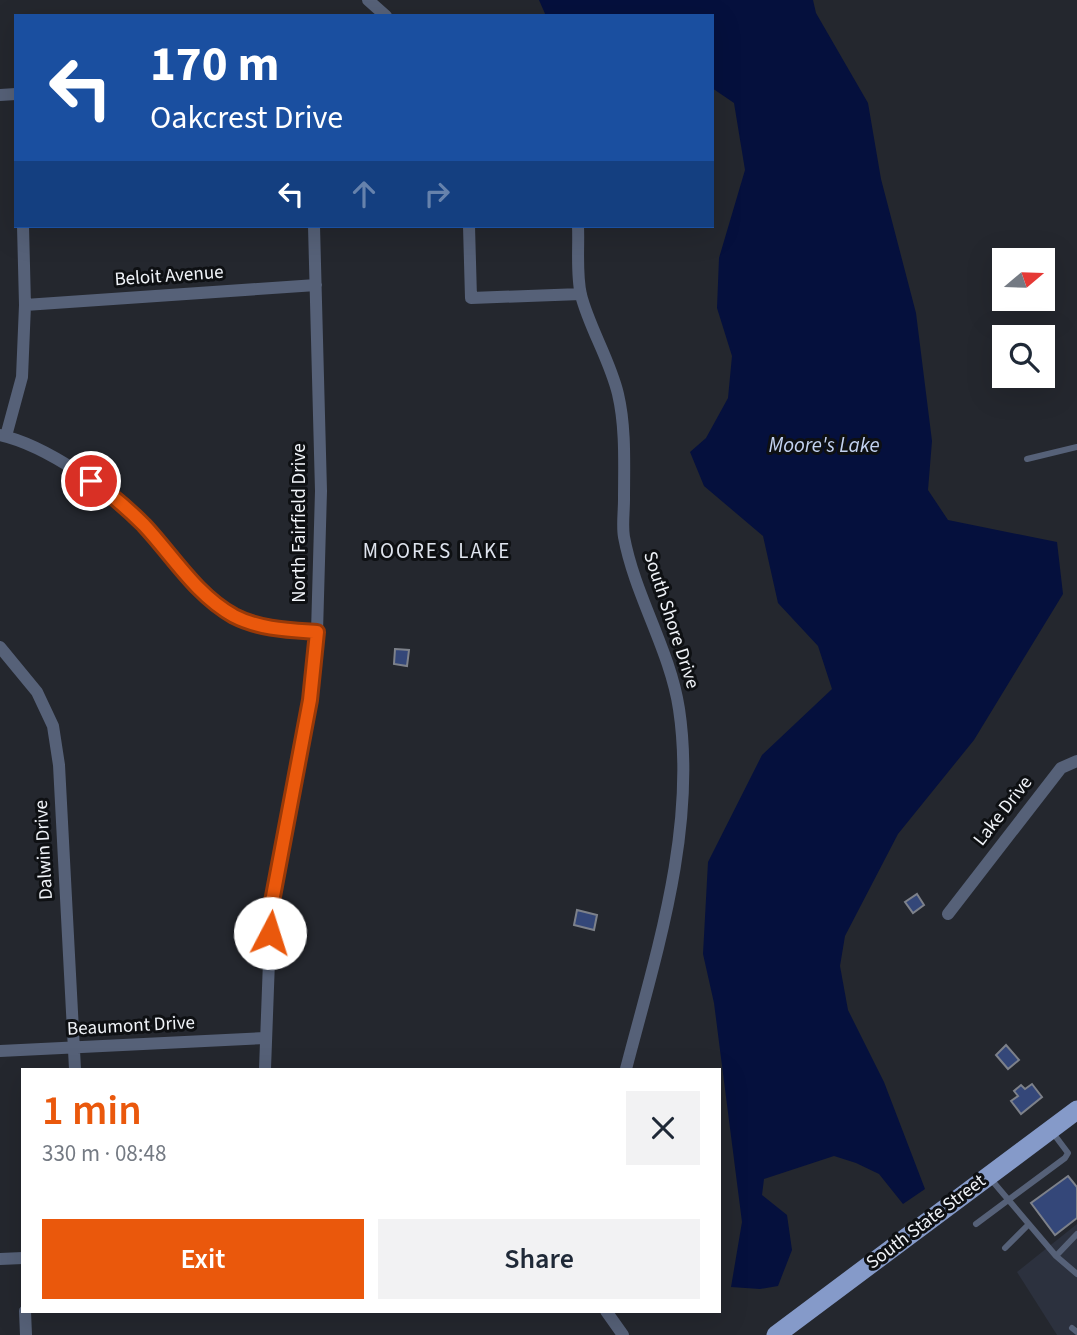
<!DOCTYPE html>
<meta charset="utf-8">
<style>
body{margin:0;font-family:"Source Sans 3",sans-serif;background:#f2f2f3;color:#1f2937;height:100vh;display:flex;flex-direction:column;font-size:26px;white-space:nowrap}
*{box-sizing:border-box;margin:0}
p{font-size:23px;color:#747a83}
.icon{flex:none;width:38px;height:38px;fill:none;stroke:currentColor;stroke-width:2;stroke-linecap:round;stroke-linejoin:round}
.map{position:relative;flex:1;overflow:hidden}
.side{position:absolute;left:21px;top:1068px;width:700px;height:245px;display:flex;flex-direction:column;background:#fff;border-radius:0px;box-shadow:0 7px 28px #0002}
.side>*{flex:none}
.banner{position:absolute;left:14px;top:14px;width:700px;height:214px;border-radius:0px;box-shadow:0 7px 28px #0002;background:#1a4fa0;color:#fff;overflow:hidden}
.needle{width:46px;rotate:71deg}
.tools{position:absolute;left:992px;top:248px;display:grid;gap:14px}
.tools a{display:grid;place-items:center;width:63px;height:63px;border-radius:0px;background:#fff;box-shadow:0 7px 28px #0002;font-size:35px}
.pin{position:absolute;display:grid;place-items:center;width:60px;height:60px;color:#fff;margin:-30px;border:4px solid #fff;border-radius:50%;box-shadow:0 2px 7px #0007}
.me{position:absolute;width:77px;margin:-38px;rotate:5deg;stroke-linejoin:round;filter:drop-shadow(0 0 5px #0008)}
.turn{display:flex;align-items:center;gap:24px;height:147px;padding:0 21px;font-size:32px}
.turn .icon{width:91px;height:91px;stroke-width:2.5}
.turn b{display:block;font-size:49px;line-height:60px}
.lanes{display:flex;align-items:center;height:66px;padding:0 21px;background:#0003;justify-content:center;gap:35px;direction:ltr}
.lanes .off{opacity:.35}
.round{display:grid;place-items:center;flex:none;width:74px;height:74px;border-radius:0px;background:#f2f2f3}
.headline{display:flex;align-items:center;justify-content:space-between;height:119px;padding:0 21px}
h1{font-size:42px;font-weight:600;line-height:52px;color:#ea580c}
.primary-button{display:flex;gap:14px;margin-top:auto;padding:14px 21px}
.primary-button a{flex:1;height:80px;border-radius:0px;background:#ea580c;color:#fff;font-size:28px;font-weight:600;line-height:80px;text-align:center}
.primary-button a+a{background:#f2f2f3;color:#1f2937}
.map>svg:first-child{display:block}
</style>
<div class="map">
<svg width="1077" height="1335" viewBox="0 0 1077 1335">
<rect width="100%" height="100%" fill="#24272e"/>
<!-- built -->
<path fill="#2c313e" d="M1077,1224V1335H1057L1017,1272Z"/>
<!-- water -->
<path fill="#05103d" d="M539,0H813L816,13L868,103L881,179L916,313L932,441L928,490L948,520L1057,542L1063,594L974,740L898,834L845,936L840,966L848,1010L884,1082L925,1189L903,1204L879,1174L856,1163L834,1156L764,1179L762,1195L787,1215L792,1250L778,1286L760,1289L731,1287L742,1222L714,1003L703,954L708,862L762,755L832,689L818,646L778,603L763,536L704,486L690,452L706,438L728,398L732,356L717,308L719,258L745,170L734,103L712,88V16H546Z"/>
<!-- building -->
<path fill="#344779" stroke="#7d818a" stroke-width="2" d="M395,649L409,650L407,666L394,664Z
M917,894L924,905L913,913L905,902Z
M577,910L597,915L594,930L574,925Z
M1006,1045L1019,1060L1008,1069L996,1055Z
M1032,1084L1042,1097L1021,1114L1011,1101L1018,1096L1014,1091L1021,1085L1025,1089Z
M1068,1176L1077,1187V1218L1055,1235L1031,1203Z"/>
<g fill="none" stroke-linecap="round" stroke-linejoin="round">
<!-- lane -->
<path stroke="#566178" stroke-width="6" d="M1027,459L1077,447
M989,1177L1056,1256L1077,1274
M976,1224L1065,1158L1068,1153L1053,1133
M1005,1248L1029,1224
M1056,1256L1077,1234
M1072,1328L1077,1332"/>
<!-- street -->
<path stroke="#566178" stroke-width="12" d="M368,0L386,16
M0,95L16,94
M469,226L471,298L581,294
M578,226C579,247 576,274 581,295C589,327 610,360 618,394C626,428 624,466 624,500C624,512 622,526 624,537C635,596 670,650 679,709C697,829 656,954 626,1069
M25,305L316,285
M0,435C46,445 111,491 144,525C173,556 195,596 234,616C260,629 289,629 317,632
M6,436L22,377L25,305L23,226
M0,647L37,692L53,726L59,765L75,1069
M948,914L1061,768L1077,761
M0,1051L265,1038
M265,1069L271,907L310,700L317,632L321,491L314,226
M0,1259L23,1258
M25,1311L26,1335
M606,1311L623,1335"/>
<!-- primary -->
<path stroke="#859ac9" stroke-width="19" d="M776,1335L1077,1110"/>
</g>
<g fill="none" stroke-linecap="round" stroke-linejoin="round">
<!-- route casing -->
<g stroke="#983908" stroke-width="18">
<path id="route" d="M91,481C110,493 128,509 144,525C173,556 196,595 234,616C259,629 289,630 317,632L310,700L271,907L270,933"/>
</g>
<!-- route -->
<use href="#route" stroke="#ea580c" stroke-width="12"/>
</g>
<g text-anchor="middle" dominant-baseline="central" stroke-width="6" stroke-linejoin="round" paint-order="stroke">
<!-- street labels -->
<g font-size="19" fill="#f0f3f8" stroke="#0e1013">
<text transform="translate(169 276) rotate(-4)">Beloit Avenue</text>
<text transform="translate(299 523) rotate(-90)">North Fairfield Drive</text>
<text transform="translate(671 620) rotate(72)">South Shore Drive</text>
<text transform="translate(1003 811) rotate(-52)">Lake Drive</text>
<text transform="translate(44 850) rotate(-93)">Dalwin Drive</text>
<text transform="translate(131 1026) rotate(-3)">Beaumont Drive</text>
<text transform="translate(926 1222) rotate(-37)">South State Street</text>
</g>
<!-- water labels -->
<g font-size="21" font-style="italic" fill="#c3d2f1" stroke="#0e1013">
<text x="824" y="445">Moore's Lake</text>
</g>
<!-- neighbourhood labels -->
<g font-size="21" letter-spacing="2" fill="#dfe4ee" stroke="#0e1013">
<text x="437" y="551">MOORES LAKE</text>
</g>
</g>
</svg>
<div class="tools">
<a><svg class="needle" viewBox="-14 -14 28 28"><path d="M0-13l5 13h-10z" fill="#e53935"/><path d="M0 13l5-13h-10z" fill="#747a83"/></svg></a>
<a><svg class="icon" aria-label="search" viewBox="0 0 24 24"><circle cx="10" cy="10" r="6"/><path d="M15 15l6 6"/></svg></a>
</div>
<div class="pin" style="left:91px;top:481px;background:#d93025"><svg class="icon" aria-label="arrive" viewBox="0 0 24 24"><path d="M6 21V4h12l-3 4 3 4H6"/></svg></div>
<svg class="me" style="left:270px;top:933px" viewBox="-20 -20 40 40"><circle r="19" fill="#fff"/><path d="M0-13L10 11 0 6-10 11z" fill="#ea580c"/></svg>
<div class="banner">
<div class="turn"><svg class="icon" aria-label="left" viewBox="0 0 24 24"><path d="M17 20v-9H6M10 6l-5 5 5 5"/></svg><div><b>170 m</b>Oakcrest Drive</div></div>
<div class="lanes"><svg class="icon" aria-label="left" viewBox="0 0 24 24"><path d="M17 20v-9H6M10 6l-5 5 5 5"/></svg><svg class="icon off" aria-label="ahead" viewBox="0 0 24 24"><path d="M12 20V5M6 11l6-6 6 6"/></svg><svg class="icon off" aria-label="right" viewBox="0 0 24 24"><path d="M7 20v-9h11M14 6l5 5-5 5"/></svg></div>
</div>
<section class="side">
<div class="headline"><div><h1>1 min</h1><p>330 m · 08:48</p></div><a class="round"><svg class="icon" aria-label="close" viewBox="0 0 24 24"><path d="M6 6l12 12M18 6L6 18"/></svg></a></div>
<div class="primary-button"><a>Exit</a><a>Share</a></div>
</section>
</div>
